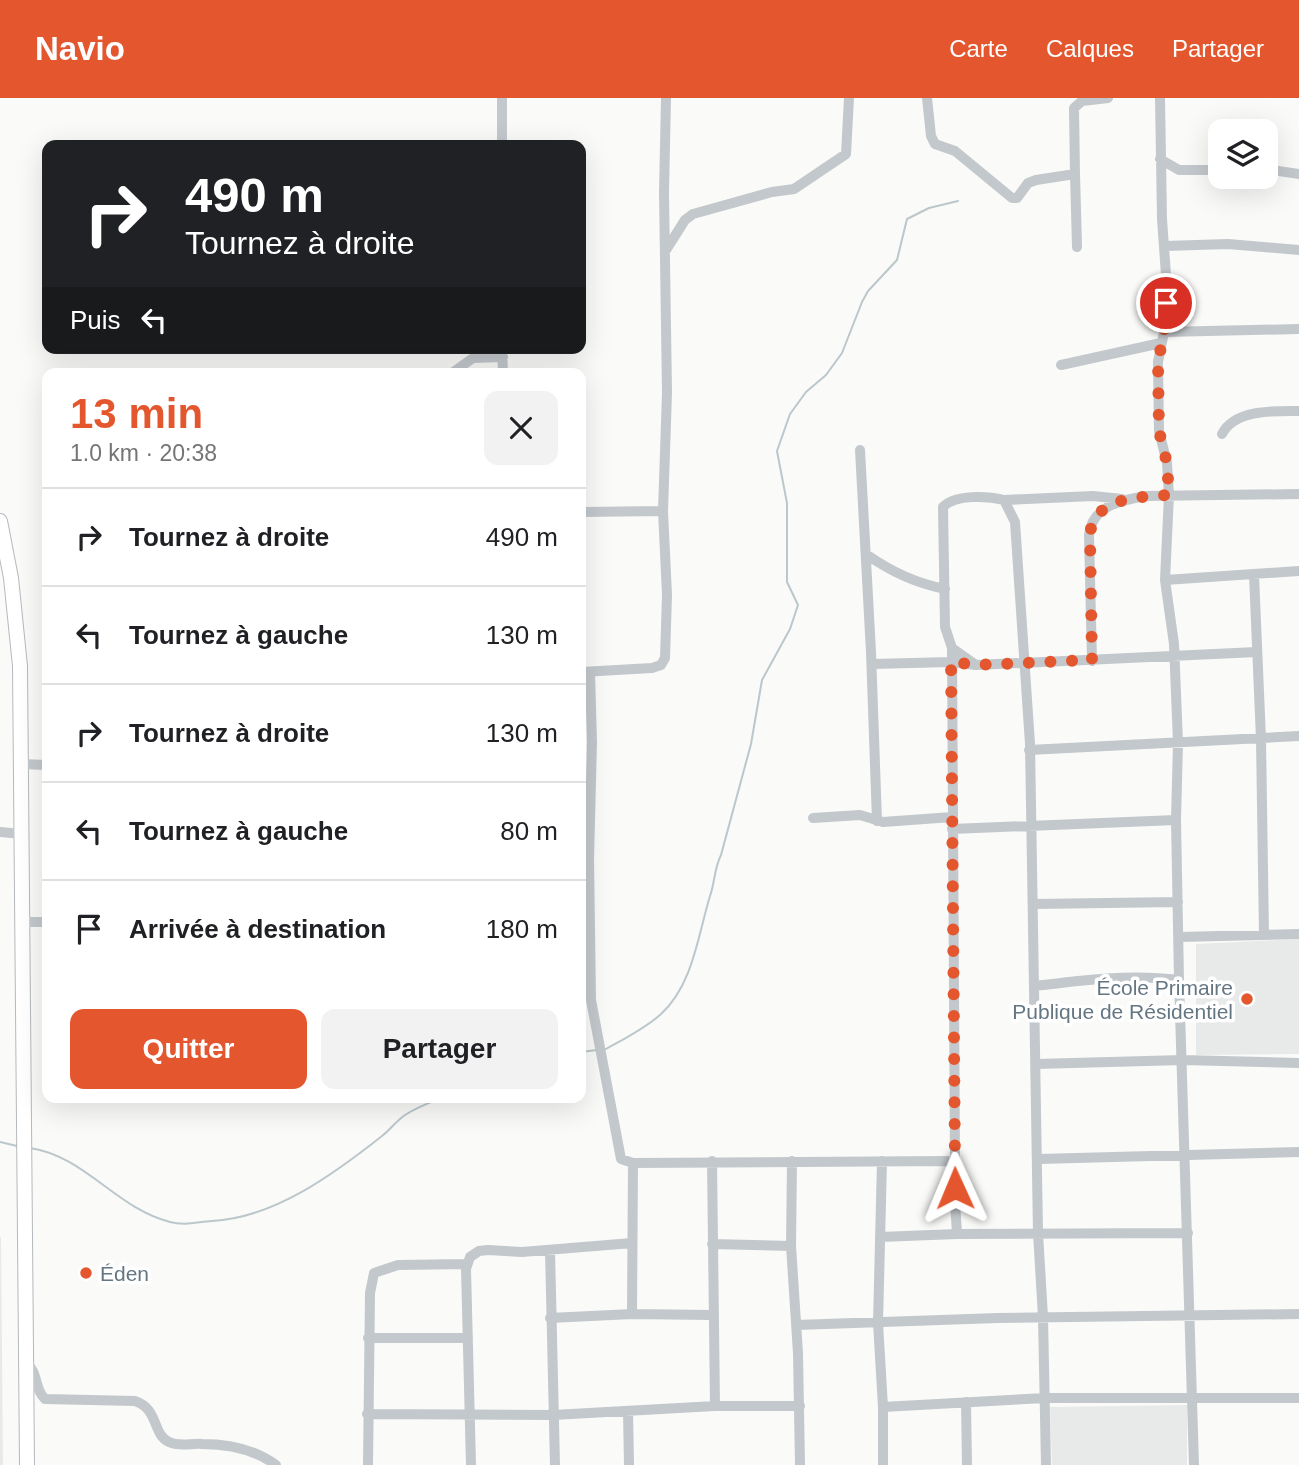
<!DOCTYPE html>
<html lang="fr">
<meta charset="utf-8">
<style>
body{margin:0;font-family:Arial,sans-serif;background:#f2f2f2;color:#202124;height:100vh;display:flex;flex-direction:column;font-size:26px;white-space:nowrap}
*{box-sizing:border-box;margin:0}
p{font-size:23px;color:#757577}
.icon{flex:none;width:38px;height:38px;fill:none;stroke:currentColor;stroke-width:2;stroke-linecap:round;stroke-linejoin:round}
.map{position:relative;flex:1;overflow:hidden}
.details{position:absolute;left:42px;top:270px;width:544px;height:735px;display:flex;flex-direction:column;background:#fff;border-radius:14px;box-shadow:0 7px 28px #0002}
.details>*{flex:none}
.hud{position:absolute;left:42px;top:42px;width:544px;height:214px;border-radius:14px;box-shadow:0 7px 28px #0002;background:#202124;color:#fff;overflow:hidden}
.tools{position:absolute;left:1208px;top:21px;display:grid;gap:14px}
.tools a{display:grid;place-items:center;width:70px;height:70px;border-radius:14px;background:#fff;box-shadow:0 7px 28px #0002;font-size:35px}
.pin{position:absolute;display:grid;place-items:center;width:60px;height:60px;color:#fff;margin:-30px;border:4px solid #fff;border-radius:50%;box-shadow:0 2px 7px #0007}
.me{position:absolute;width:77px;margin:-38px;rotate:359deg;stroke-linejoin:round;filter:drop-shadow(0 0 5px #0008)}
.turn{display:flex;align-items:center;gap:24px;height:147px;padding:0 28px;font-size:32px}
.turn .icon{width:91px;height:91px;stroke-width:2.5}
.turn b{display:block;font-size:49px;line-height:60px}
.then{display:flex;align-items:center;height:66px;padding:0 28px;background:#0003;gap:14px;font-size:26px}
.round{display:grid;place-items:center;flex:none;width:74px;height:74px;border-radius:14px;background:#f2f2f2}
.headline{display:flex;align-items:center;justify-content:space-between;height:119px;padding:0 28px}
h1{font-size:42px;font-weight:700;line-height:52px;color:#e4572e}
.button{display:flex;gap:14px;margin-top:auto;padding:14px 28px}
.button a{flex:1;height:80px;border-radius:14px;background:#e4572e;color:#fff;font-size:28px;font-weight:700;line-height:80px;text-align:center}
.button a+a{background:#f2f2f2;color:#202124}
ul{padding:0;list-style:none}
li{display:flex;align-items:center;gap:21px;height:98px;padding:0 28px;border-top:2px solid #e0e0e0}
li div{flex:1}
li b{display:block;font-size:26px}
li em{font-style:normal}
header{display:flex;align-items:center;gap:42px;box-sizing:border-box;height:98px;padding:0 35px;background:#e4572e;color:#fff}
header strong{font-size:33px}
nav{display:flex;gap:38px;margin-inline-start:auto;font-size:24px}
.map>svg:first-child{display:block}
</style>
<header>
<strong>Navio</strong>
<nav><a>Carte</a><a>Calques</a><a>Partager</a></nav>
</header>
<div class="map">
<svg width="1299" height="1367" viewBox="0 0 1299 1367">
<rect width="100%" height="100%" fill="#fafaf8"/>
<!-- built -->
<path fill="#e8e9e9" d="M1299,841V956L1196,957V846Z
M0,1139H1L3,1367H0Z
M1187,1307V1367H1052L1050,1309Z"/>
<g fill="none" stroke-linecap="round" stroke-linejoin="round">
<!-- stream -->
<path stroke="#bbc7cb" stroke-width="2" d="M606,951C624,941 646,930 661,916C693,887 698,837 710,798C715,784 714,771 721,757L751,646L762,582L790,531L798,507L787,484V405L777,353L790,316L806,294L826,277L842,255L862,204L868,193L897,162L907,121L929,110L958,103
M581,954L597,952
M0,1044L17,1048
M30,1050C85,1058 117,1111 170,1124C185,1128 197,1124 212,1123C274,1120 334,1076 382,1038C390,1032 396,1023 405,1017C417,1009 431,1004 444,999"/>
<!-- highway casing -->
<g stroke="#b4b9bd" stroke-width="16">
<path id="highway" d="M0,423L11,480L20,568L27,1367"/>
</g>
<!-- minor -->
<path stroke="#c3c8cc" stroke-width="10" d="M502,0V47
M927,0L931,38L935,46L955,53L1012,100H1017L1028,85L1036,82L1075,76L1074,10L1082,3L1108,0
M1160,0L1162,121L1167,191L1164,234L1158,264L1159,333L1167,365L1169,397L1165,482L1174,546L1178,645L1176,722L1179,882L1194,1367
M1160,61L1179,72H1220
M1265,71L1299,76
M1075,76L1077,149
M1165,148L1228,146L1299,152
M666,152L685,122L693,116L772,94L794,91L846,56L849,0
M1164,234L1299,231
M502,250L503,275
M1061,267L1161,245
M452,275L473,260L503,259
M1222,336C1235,311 1275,313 1299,313
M860,352L871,554L877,723
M1004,402L1093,398L1122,401
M581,414L663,413
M866,456C891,474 915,485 945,491
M1254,477L1261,641L1264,837
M1165,482L1299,473
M952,550L955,1066
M1092,563L1089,437C1092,408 1121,402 1146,398L1299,396
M872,566L951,564L976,567L1257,554
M976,567L952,550L945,529L943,409C955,396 988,398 1004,402L1015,424L1030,646L1038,1135L1043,1219L1046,1367
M581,574L652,570L661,567L665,560L667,497L663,413L667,295L664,95L666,0
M590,574L592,644L589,762L591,902L621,1061L633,1065L947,1063L955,1066L953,1069L957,1136
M1029,652L1299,638
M21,666L47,667
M813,720L860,717L883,724L952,719
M952,731L1176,722
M0,734L22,736
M1034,806L1178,804
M23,824H47
M1179,839L1299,836
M1035,888C1083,882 1130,876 1179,882
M1036,966L1183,962L1299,965
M261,1000V999
M1039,1061L1299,1054
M712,1063L715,1308
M792,1063L791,1148L798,1255L800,1367
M882,1063L878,1225L883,1309V1367
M880,1139L957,1136L1188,1135
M712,1146L791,1148
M550,1152L555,1367
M632,1216L633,1065
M550,1220L632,1216L712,1217
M796,1227L998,1220L1299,1216
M368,1240H468
M26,1264C39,1275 34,1291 45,1301L135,1303C159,1311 152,1336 169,1344C179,1349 192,1345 202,1346C229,1346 254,1351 276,1367
M966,1304L967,1367
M883,1309L1045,1300H1299
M628,1313L629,1367
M367,1316L553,1317L715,1308H800
M368,1367L370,1195L374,1175L398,1167L467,1166
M471,1367L466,1171L470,1159L479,1153L488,1152L522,1154L632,1145"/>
<!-- highway -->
<use href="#highway" stroke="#fff" stroke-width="14"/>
</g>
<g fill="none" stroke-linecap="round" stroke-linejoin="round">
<!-- route -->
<path stroke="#e4572e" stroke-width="12" stroke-dasharray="0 21.6" d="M955,1090L953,1069L955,1066L951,564L976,567L1092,562L1090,437C1093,399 1140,399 1169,397L1167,365L1159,333L1158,264L1164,234L1166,205"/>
</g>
<!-- markers -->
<g fill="#e4572e" stroke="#fff" stroke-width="2.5">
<circle cx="1247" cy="901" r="7"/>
<circle cx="86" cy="1175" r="7"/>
</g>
<g text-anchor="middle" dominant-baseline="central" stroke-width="7" stroke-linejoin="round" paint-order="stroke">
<!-- poi labels -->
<g font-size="21" fill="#657683" stroke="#fff" text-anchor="end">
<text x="1233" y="889">École Primaire<tspan x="1233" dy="24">Publique de Résidentiel</tspan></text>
<text x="100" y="1175" text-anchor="start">Éden</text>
</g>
</g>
</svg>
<div class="tools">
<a><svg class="icon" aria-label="layers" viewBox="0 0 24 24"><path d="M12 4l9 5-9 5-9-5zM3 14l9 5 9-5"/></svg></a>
</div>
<div class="pin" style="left:1166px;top:205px;background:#d93025"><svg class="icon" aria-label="arrive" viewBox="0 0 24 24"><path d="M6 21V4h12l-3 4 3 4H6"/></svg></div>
<svg class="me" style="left:955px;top:1090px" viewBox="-20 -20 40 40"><path d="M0-17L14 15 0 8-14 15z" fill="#e4572e" stroke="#fff" stroke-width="4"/></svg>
<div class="hud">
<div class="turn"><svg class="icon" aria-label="right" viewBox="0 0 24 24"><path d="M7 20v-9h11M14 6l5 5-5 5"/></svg><div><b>490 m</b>Tournez à droite</div></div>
<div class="then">Puis<svg class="icon" aria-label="left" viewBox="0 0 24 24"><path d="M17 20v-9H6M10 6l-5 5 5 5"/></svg></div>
</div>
<section class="details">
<div class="headline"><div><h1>13 min</h1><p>1.0 km · 20:38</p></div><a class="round"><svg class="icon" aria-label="close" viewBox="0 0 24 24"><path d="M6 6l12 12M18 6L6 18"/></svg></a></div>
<ul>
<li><svg class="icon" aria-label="right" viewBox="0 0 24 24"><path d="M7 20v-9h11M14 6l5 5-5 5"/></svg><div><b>Tournez à droite</b></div><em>490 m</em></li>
<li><svg class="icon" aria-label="left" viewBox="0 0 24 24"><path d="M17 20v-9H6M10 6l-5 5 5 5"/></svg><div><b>Tournez à gauche</b></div><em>130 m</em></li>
<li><svg class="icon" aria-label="right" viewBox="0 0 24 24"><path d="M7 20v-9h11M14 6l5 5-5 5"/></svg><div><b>Tournez à droite</b></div><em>130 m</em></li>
<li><svg class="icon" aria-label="left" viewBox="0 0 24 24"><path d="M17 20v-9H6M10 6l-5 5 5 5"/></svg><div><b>Tournez à gauche</b></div><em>80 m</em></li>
<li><svg class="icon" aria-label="arrive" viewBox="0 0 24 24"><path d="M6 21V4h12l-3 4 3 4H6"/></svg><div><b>Arrivée à destination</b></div><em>180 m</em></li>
</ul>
<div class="button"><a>Quitter</a><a>Partager</a></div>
</section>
</div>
